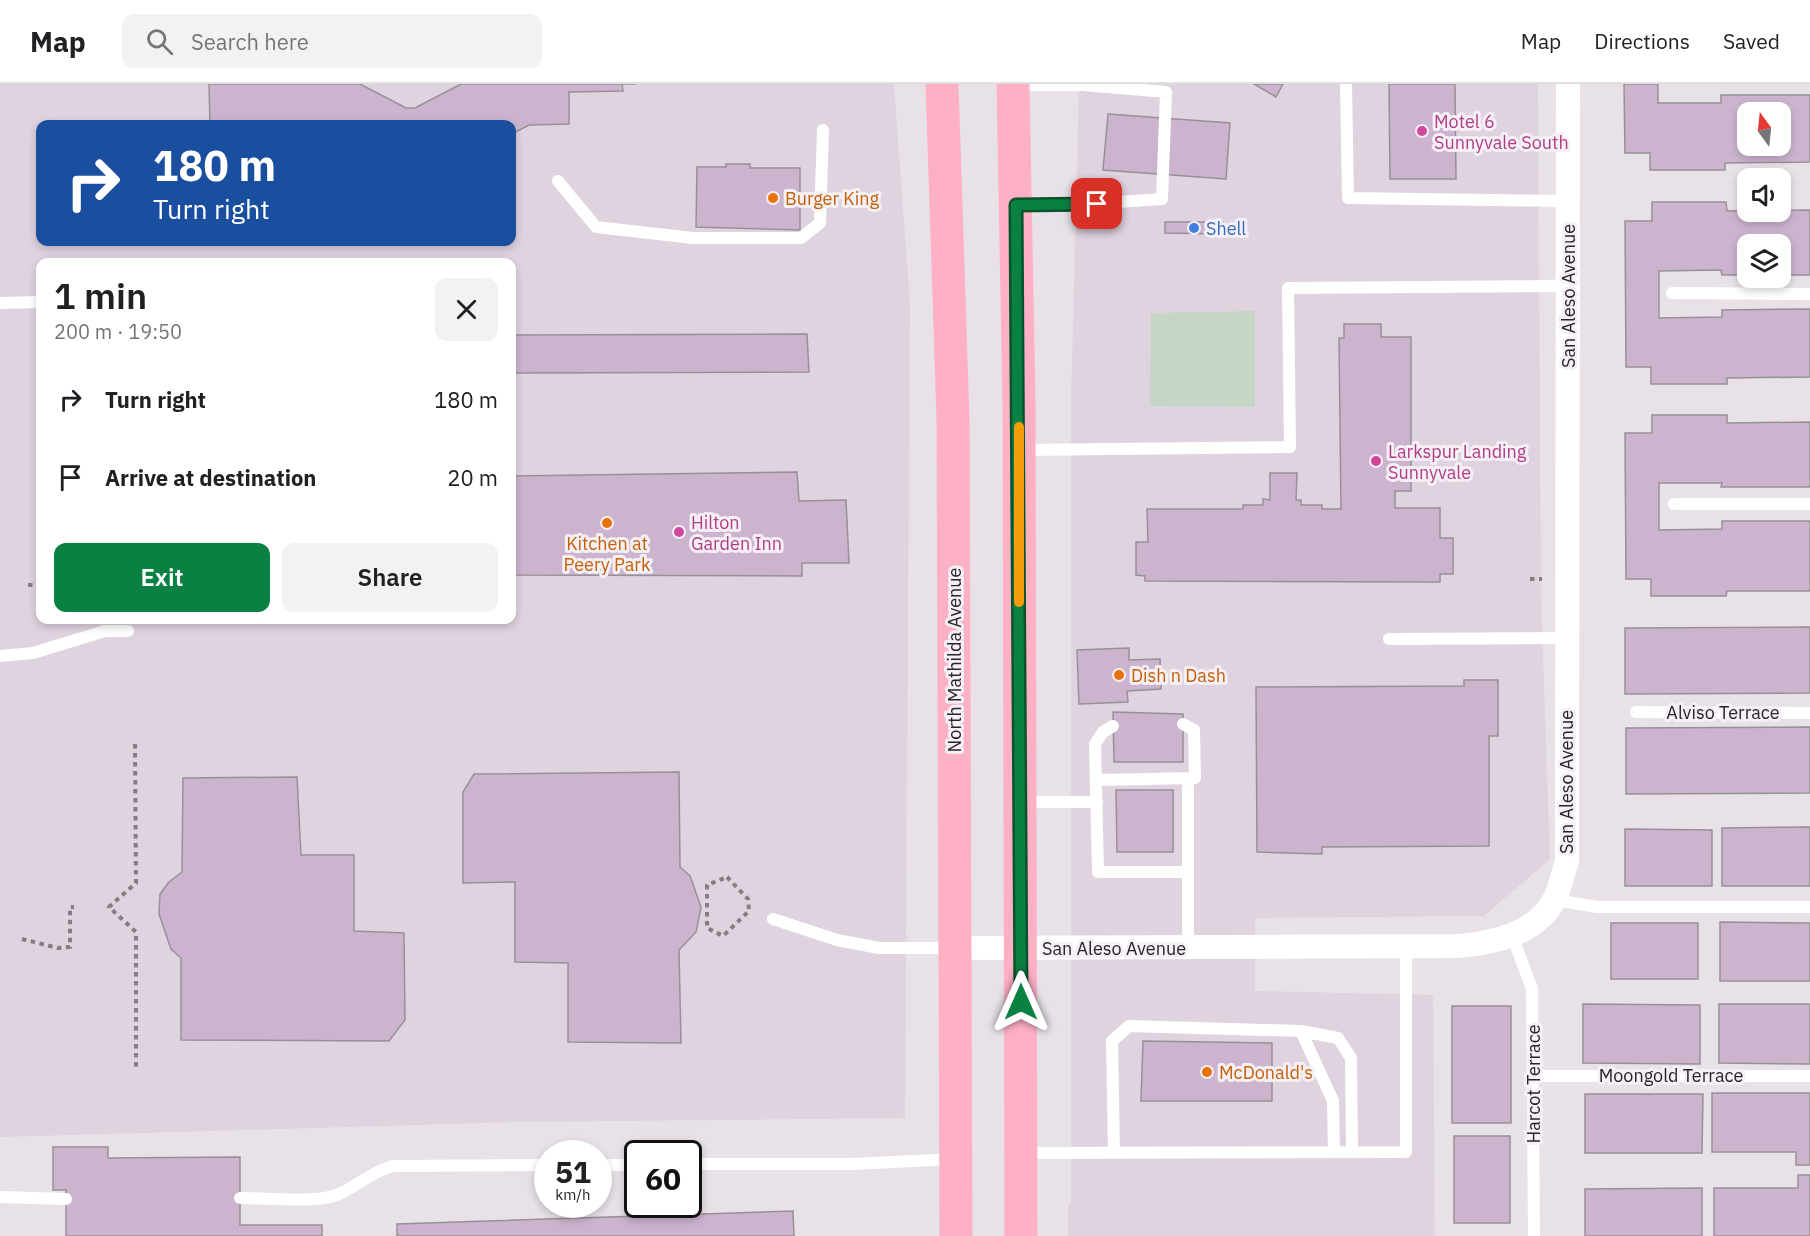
<!DOCTYPE html>
<meta charset="utf-8">
<style>
body{margin:0;font-family:"IBM Plex Sans",sans-serif;background:#f2f2f2;color:#202124;height:100vh;display:flex;flex-direction:column;font-size:22px;white-space:nowrap}
*{box-sizing:border-box;margin:0}
p{font-size:20px;color:#757577}
.icon{flex:none;width:33px;height:33px;fill:none;stroke:currentColor;stroke-width:2;stroke-linecap:round;stroke-linejoin:round}
.map{position:relative;flex:1;overflow:hidden}
.drawer{position:absolute;left:36px;top:174px;width:480px;height:366px;display:flex;flex-direction:column;background:#fff;border-radius:12px;box-shadow:0 3px 9px #0003}
.drawer>*{flex:none}
.top-card{position:absolute;left:36px;top:36px;width:480px;height:126px;border-radius:12px;box-shadow:0 3px 9px #0003;background:#1a4fa0;color:#fff;overflow:hidden}
.needle{width:39px;rotate:345deg}
.buttons{position:absolute;left:1737px;top:18px;display:grid;gap:12px}
.buttons a{display:grid;place-items:center;width:54px;height:54px;border-radius:12px;background:#fff;box-shadow:0 3px 9px #0003;font-size:30px}
.speed{position:absolute;left:534px;top:1056px;display:flex;gap:12px;font-size:30px;font-weight:700;text-align:center}
.speed>*{display:grid;place-content:center;width:78px;height:78px;border-radius:50%;background:#fff;box-shadow:0 3px 9px #0003;line-height:1}
.speed small{font-size:15px;font-weight:400}
.speed .limit{border:3px solid #111;border-radius:9px;background:#fff;color:#111}
.pin{position:absolute;display:grid;place-items:center;width:51px;height:51px;color:#fff;margin:-26px;border-radius:12px;box-shadow:0 3px 9px #0006}
.me{position:absolute;width:66px;margin:-33px;rotate:0deg;stroke-linejoin:round;filter:drop-shadow(0 0 4px #0008)}
.turn{display:flex;align-items:center;gap:21px;height:126px;padding:0 18px;font-size:27px}
.turn .icon{width:78px;height:78px;stroke-width:2.5}
.turn b{display:block;font-size:42px;line-height:51px}
.round{display:grid;place-items:center;flex:none;width:63px;height:63px;border-radius:12px;background:#f2f2f2}
.summary{display:flex;align-items:center;justify-content:space-between;height:102px;padding:0 18px}
h1{font-size:36px;font-weight:600;line-height:45px}
.button{display:flex;gap:12px;margin-top:auto;padding:12px 18px}
.button a{flex:1;height:69px;border-radius:12px;background:#0b8043;color:#fff;font-size:24px;font-weight:600;line-height:69px;text-align:center}
.button a+a{background:#f2f2f2;color:#202124}
ul{padding:0;list-style:none}
li{display:flex;align-items:center;gap:18px;height:78px;padding:0 18px}
li div{flex:1}
li b{display:block;font-size:22px}
li em{font-style:normal}
header{display:flex;align-items:center;gap:36px;box-sizing:border-box;height:84px;padding:0 30px;background:#fff;border-bottom:2px solid #e0e0e0}
header strong{font-size:28px}
nav{display:flex;gap:33px;margin-inline-start:auto;font-size:21px}
.search{width:420px;height:54px;background:#f2f2f2;display:flex;align-items:center;gap:15px;box-sizing:border-box;padding:0 21px;border-radius:12px;color:#757577;font-size:22px}
.map>svg:first-child{display:block}
</style>
<header>
<strong>Map</strong>
<div class="search"><svg class="icon" aria-label="search" viewBox="0 0 24 24"><circle cx="10" cy="10" r="6"/><path d="M15 15l6 6"/></svg>Search here</div>
<nav><a>Map</a><a>Directions</a><a>Saved</a></nav>
</header>
<div class="map">
<svg width="1810" height="1152" viewBox="0 0 1810 1152">
<rect width="100%" height="100%" fill="#e8e2e8"/>
<!-- built -->
<path fill="#ded3df" fill-rule="evenodd" d="M0,0H894L910,220L905,1034L521,1038L0,1053ZM40,40H512V158H40ZM40,178H512V536H40Z
M1079,0H1538L1541,513L1550,775L1484,832L1255,834V907L1433,911L1435,1152H1068V1121L1071,1119V319Z"/>
<!-- green -->
<path fill="#c6d6c6" d="M1255,227V323L1150,322L1151,229Z"/>
<!-- building -->
<path fill="#ccb4cf" stroke="#969196" stroke-width="1.5" fill-rule="evenodd" d="M209,0H360L406,24H415L461,0H636H622L623,7L569,8V40L529,41L512,50V40H210Z
M1254,0H1283L1276,13Z
M1389,0H1455L1456,95H1390Z
M1624,0H1658V19H1721V11H1810V78L1725,79V86H1650V69H1625ZM1748,28H1780V62H1748Z
M1108,30L1230,39L1226,95L1103,86Z
M726,80H750V84H800V146L696,143L697,83H726Z
M1652,118H1726L1727,127L1810,126V191H1780V160H1748V191H1722L1721,186L1659,187V234L1722,233V226L1810,225V293L1727,294V300H1651V283H1626L1625,137H1652Z
M1165,138H1223L1222,150L1165,149Z
M1344,240H1381V253H1411V407H1395V424H1440V454H1453V490H1440V498L1145,497V492L1136,491V458H1148L1147,425H1243V421H1263V415L1270,416V389H1297L1296,416H1301V421H1322V425H1341L1339,254H1344Z
M807,250L809,288L512,289V251Z
M1652,331H1727V339L1810,338V403H1721L1722,399H1659V446L1722,445V437H1810V507H1727L1726,512H1651V495H1626L1625,349H1652Z
M797,388L799,417L846,416L849,479H802V492L512,491V392Z
M1810,543V609L1625,610V544Z
M1129,564V576L1160,575L1161,605L1127,607L1128,618L1079,620L1077,566Z
M1464,596H1498V652H1489V762L1322,763V770L1257,768L1256,603L1464,602Z
M1113,628L1183,630V678H1114Z
M1810,643V709L1626,710V644Z
M679,688L680,783L690,792L701,823L696,848L679,866L681,959L568,958V879L515,878V798L463,799V708L474,690Z
M297,693L301,771H354V847L404,849L405,936L389,957L181,956V874L171,865L159,830L160,810L169,798L182,788L183,694Z
M1116,706H1173V768H1117Z
M1810,743V802H1722V744Z
M1625,745L1712,746V802H1625Z
M1720,838L1810,839V897H1720Z
M1611,839H1698V895H1611Z
M1583,920L1700,921V980L1583,979Z
M1719,920H1810V980L1719,979Z
M1452,922H1511V1039H1452Z
M1143,957L1272,959V1017H1141Z
M1712,1009H1810V1081H1796V1068H1712Z
M1585,1010H1703L1702,1069H1585Z
M1454,1052H1510V1139H1454Z
M53,1063H108V1074L240,1073V1141H322V1152H66V1106H53Z
M1798,1091H1810V1152H1714V1104H1798Z
M1702,1104V1152H1585V1105Z
M793,1127L794,1152H397V1140Z"/>
<g fill="none" stroke-linecap="round" stroke-linejoin="round">
<!-- path -->
<path stroke="#827e83" stroke-width="4" stroke-dasharray="4.5 4.5" stroke-linecap="butt" d="M1530,495H1542
M28,501H40
M135,660L136,799L109,823L136,848V986
M727,793L748,815L749,827L723,852L707,844V801Z
M22,855L58,864L70,863V823H74"/>
<!-- lane -->
<path stroke="#fff" stroke-width="12" d="M1346,0L1348,114L1568,117
M1014,1H1083L1166,8L1162,115L1075,121H1016
M558,97L596,143L693,154H801L820,139L823,46
M1672,209L1810,210
M0,219L40,218
M1020,366L1290,363L1288,204L1567,202
M1674,420H1810
M1389,555L1566,554
M0,572L33,569L105,547H128
M1636,628L1810,629
M1113,642L1103,648L1095,660L1098,788H1188
M1188,695V864
M1096,696L1195,694L1194,646L1183,640
M1020,718H1097
M1555,816L1597,823H1810
M773,835L837,856L879,864H954
M1512,851L1532,905L1534,1152
M1301,947L1333,1017L1334,1068
M1533,992H1810
M1021,1069L1406,1068V863
M1114,1069L1112,957L1129,942L1301,947L1338,954L1351,974L1352,1068
M688,1080H853L954,1075
M598,1081H638
M0,1113L66,1115
M240,1114C267,1114 298,1118 325,1114C350,1110 368,1088 393,1082L548,1081"/>
<!-- street -->
<path stroke="#fff" stroke-width="24" d="M956,864L1457,862C1492,860 1539,849 1555,814C1560,803 1563,789 1567,778L1568,0"/>
<!-- primary -->
<path stroke="#feb0c5" stroke-width="33" d="M942,0L953,335L956,1152
M1013,0L1019,319L1021,1152"/>
</g>
<g fill="none" stroke-linecap="round" stroke-linejoin="round">
<!-- route casing -->
<g stroke="#07532c" stroke-width="15">
<path id="route" d="M1021,918L1016,121L1097,120"/>
</g>
<!-- route -->
<use href="#route" stroke="#0b8043" stroke-width="10"/>
<!-- slow -->
<path stroke="#f59e0b" stroke-width="10" d="M1019,518V343"/>
</g>
<!-- markers -->
<g fill="#d1479c" stroke="#f5f0f6" stroke-width="2">
<circle cx="1422" cy="47" r="6"/>
<circle cx="1376" cy="377" r="6"/>
<circle cx="679" cy="448" r="6"/>
</g>
<g fill="#e8710a" stroke="#f5f0f6" stroke-width="2">
<circle cx="773" cy="114" r="6"/>
<circle cx="607" cy="439" r="6"/>
<circle cx="1119" cy="591" r="6"/>
<circle cx="1207" cy="988" r="6"/>
</g>
<circle fill="#3f7fe0" stroke="#f5f0f6" stroke-width="2" cx="1194" cy="144" r="6"/>
<g text-anchor="middle" dominant-baseline="central" stroke-width="6" stroke-linejoin="round" paint-order="stroke">
<!-- hotel labels -->
<g font-size="18" fill="#b23c85" stroke="#f5f0f6" text-anchor="start">
<text x="1434" y="37">Motel 6<tspan x="1434" dy="21">Sunnyvale South</tspan></text>
<text x="1388" y="367">Larkspur Landing<tspan x="1388" dy="21">Sunnyvale</tspan></text>
<text x="691" y="438">Hilton<tspan x="691" dy="21">Garden Inn</tspan></text>
</g>
<!-- food labels -->
<g font-size="18" fill="#c56008" stroke="#f5f0f6" text-anchor="start">
<text x="785" y="114">Burger King</text>
<text x="607" y="459" text-anchor="middle">Kitchen at<tspan x="607" dy="21">Peery Park</tspan></text>
<text x="1131" y="591">Dish n Dash</text>
<text x="1219" y="988">McDonald's</text>
</g>
<!-- shop labels -->
<g font-size="18" fill="#366cbe" stroke="#f5f0f6" text-anchor="start">
<text x="1206" y="144">Shell</text>
</g>
<!-- street labels -->
<g font-size="18" fill="#272528" stroke="#f5f0f6">
<text transform="translate(1568 212) rotate(-90)">San Aleso Avenue</text>
<text transform="translate(954 576) rotate(-90)">North Mathilda Avenue</text>
<text x="1723" y="628">Alviso Terrace</text>
<text transform="translate(1566 698) rotate(-90)">San Aleso Avenue</text>
<text x="1114" y="864">San Aleso Avenue</text>
<text x="1671" y="991">Moongold Terrace</text>
<text transform="translate(1533 1000) rotate(-90)">Harcot Terrace</text>
</g>
</g>
</svg>
<div class="buttons">
<a><svg class="needle" viewBox="-14 -14 28 28"><path d="M0-13l5 13h-10z" fill="#e53935"/><path d="M0 13l5-13h-10z" fill="#757577"/></svg></a>
<a><svg class="icon" aria-label="sound" viewBox="0 0 24 24"><path d="M4 9h4l5-4v14l-5-4H4zM17 9q2 3 0 6"/></svg></a>
<a><svg class="icon" aria-label="layers" viewBox="0 0 24 24"><path d="M12 4l9 5-9 5-9-5zM3 14l9 5 9-5"/></svg></a>
</div>
<div class="speed"><div>51<small>km/h</small></div><div class="limit">60</div></div>
<div class="pin" style="left:1097px;top:120px;background:#d93025"><svg class="icon" aria-label="arrive" viewBox="0 0 24 24"><path d="M6 21V4h12l-3 4 3 4H6"/></svg></div>
<svg class="me" style="left:1021px;top:918px" viewBox="-20 -20 40 40"><path d="M0-17L14 15 0 8-14 15z" fill="#0b8043" stroke="#fff" stroke-width="4"/></svg>
<div class="top-card">
<div class="turn"><svg class="icon" aria-label="right" viewBox="0 0 24 24"><path d="M7 20v-9h11M14 6l5 5-5 5"/></svg><div><b>180 m</b>Turn right</div></div>
</div>
<section class="drawer">
<div class="summary"><div><h1>1 min</h1><p>200 m · 19:50</p></div><a class="round"><svg class="icon" aria-label="close" viewBox="0 0 24 24"><path d="M6 6l12 12M18 6L6 18"/></svg></a></div>
<ul>
<li><svg class="icon" aria-label="right" viewBox="0 0 24 24"><path d="M7 20v-9h11M14 6l5 5-5 5"/></svg><div><b>Turn right</b></div><em>180 m</em></li>
<li><svg class="icon" aria-label="arrive" viewBox="0 0 24 24"><path d="M6 21V4h12l-3 4 3 4H6"/></svg><div><b>Arrive at destination</b></div><em>20 m</em></li>
</ul>
<div class="button"><a>Exit</a><a>Share</a></div>
</section>
</div>
